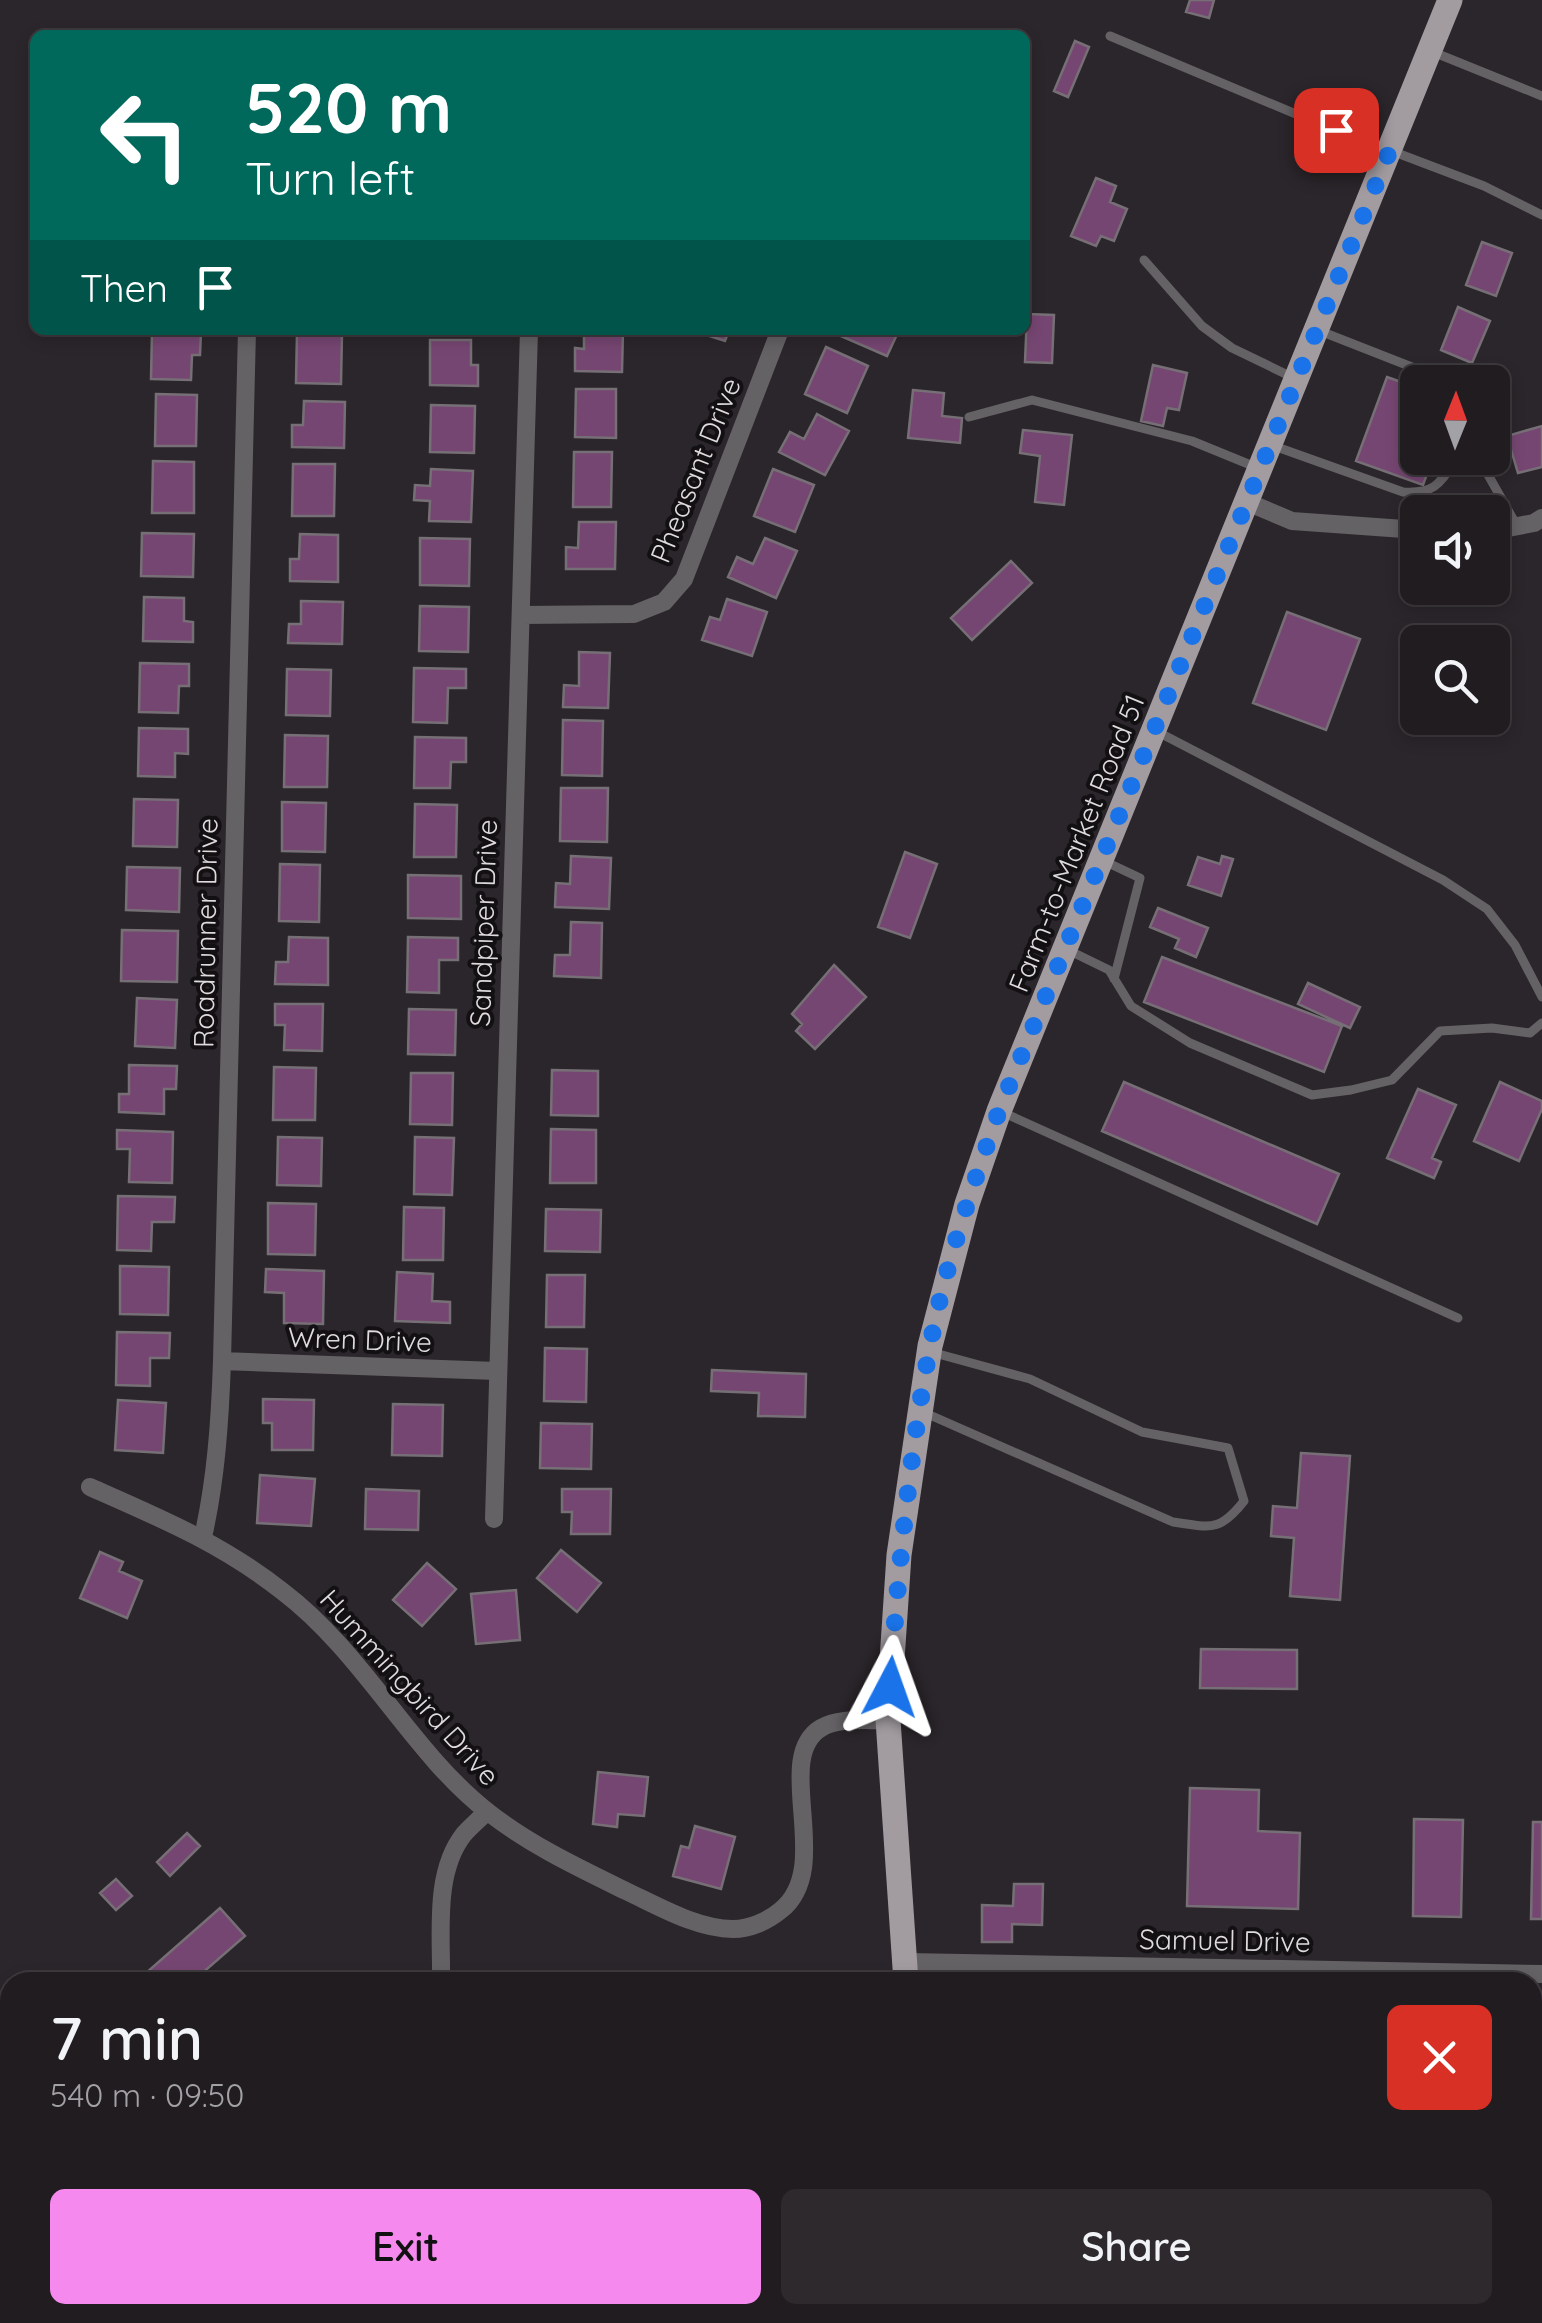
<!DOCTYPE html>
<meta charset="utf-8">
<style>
body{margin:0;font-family:Quicksand,sans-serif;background:#2d292d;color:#f1f3f6;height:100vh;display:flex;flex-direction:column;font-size:38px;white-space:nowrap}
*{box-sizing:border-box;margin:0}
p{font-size:32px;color:#a2a1a5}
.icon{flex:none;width:55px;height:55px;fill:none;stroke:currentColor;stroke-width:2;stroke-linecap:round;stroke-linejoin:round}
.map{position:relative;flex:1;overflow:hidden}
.sheet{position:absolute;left:0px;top:1972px;width:1542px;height:352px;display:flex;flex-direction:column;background:#201c20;border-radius:30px 30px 0 0;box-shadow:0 5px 15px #0003,0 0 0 2px #3d3a3e}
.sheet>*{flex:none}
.top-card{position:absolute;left:30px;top:30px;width:1000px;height:305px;border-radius:15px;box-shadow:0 5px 15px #0003,0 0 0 2px #3d3a3e;background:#00695c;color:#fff;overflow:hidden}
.needle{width:65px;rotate:1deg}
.controls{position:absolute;left:1400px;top:365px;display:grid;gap:20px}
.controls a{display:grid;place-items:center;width:110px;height:110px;border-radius:15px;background:#201c20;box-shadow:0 5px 15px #0003,0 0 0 2px #3d3a3e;font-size:50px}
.pin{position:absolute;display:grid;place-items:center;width:85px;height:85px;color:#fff;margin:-42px;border-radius:20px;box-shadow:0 5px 15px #0006}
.me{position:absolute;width:110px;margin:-55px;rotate:4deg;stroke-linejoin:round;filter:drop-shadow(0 0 8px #0008)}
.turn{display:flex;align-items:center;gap:35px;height:210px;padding:0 50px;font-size:45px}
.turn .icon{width:130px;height:130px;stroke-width:2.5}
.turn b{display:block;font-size:70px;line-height:85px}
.then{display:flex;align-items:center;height:95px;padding:0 50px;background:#0003;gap:20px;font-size:38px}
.round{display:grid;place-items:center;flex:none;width:105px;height:105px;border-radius:15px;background:#2d292d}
.head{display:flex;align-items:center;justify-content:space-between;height:170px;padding:0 50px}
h1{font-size:60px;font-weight:600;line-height:75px}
.primary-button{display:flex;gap:20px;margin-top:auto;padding:20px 50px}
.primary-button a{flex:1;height:115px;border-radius:15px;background:#f589ee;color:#111;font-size:40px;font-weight:600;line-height:115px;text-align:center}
.primary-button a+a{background:#2d292d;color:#f1f3f6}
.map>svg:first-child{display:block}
</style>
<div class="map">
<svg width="1542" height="2323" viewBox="0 0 1542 2323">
<rect width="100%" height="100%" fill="#2b262b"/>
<!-- building -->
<path fill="#764672" stroke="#766f75" stroke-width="2.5" d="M1190,0H1214L1209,18L1186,12Z
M1075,41L1089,47L1068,97L1054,91Z
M1096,178L1116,186L1110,202L1127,209L1114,241L1101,236L1096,246L1071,236Z
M1482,242L1512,253L1496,296L1466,285Z
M1458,307L1490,321L1472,363L1441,350Z
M1027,314L1054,315L1052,363L1025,362Z
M584,330H623L622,372L575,371V348L584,349Z
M691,330H729L725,341Z
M835,330H899L887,356L834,333Z
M152,331L201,332L200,355H192L191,380L151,379Z
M297,332L342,333L341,384L296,383Z
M430,340H471V365H478V386L430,385Z
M826,347L868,366L847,413L805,394Z
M1153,365L1187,373L1179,410L1167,408L1163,426L1141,421Z
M1387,377L1418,388V458H1433L1423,485L1356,461Z
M576,389H616V438L575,437Z
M913,390L944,393L942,416L962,418L960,443L908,438Z
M156,394L197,395L196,446H155Z
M304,401L345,402L344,448L292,447V425H303Z
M431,405L475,406L474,453L430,452Z
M817,414L849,431L825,475L779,452L790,432L804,439Z
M1542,426V467L1518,473L1507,436Z
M1023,430L1072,435L1064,505L1035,502L1040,456L1020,453Z
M574,452H612L611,507H573Z
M153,461L194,462V513H152Z
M293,464H335L334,516H292Z
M431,469L473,471L471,522L429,521L430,501L414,500L415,485L430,486Z
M773,469L814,485L795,532L754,516Z
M579,522H616L615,569H566V547L578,548Z
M142,533L194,534L193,577L141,576Z
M300,534L338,535V582L290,581V559H299Z
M420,538L470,539L469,586L420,585Z
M765,538L797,551L776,598L728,577L737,557L753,564Z
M1011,561L1032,583L972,640L951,618Z
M144,597L184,598V621L193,622V642L143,641Z
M727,599L767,612L752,656L702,640L710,617L720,620Z
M301,601L343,602L342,644L288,643L289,624H301Z
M420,606L469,607L468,652L419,651Z
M1287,612L1360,639L1326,730L1253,703Z
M579,652L610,653L608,708L563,707L564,685L579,686Z
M140,663L189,664V686H179L178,713L139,712Z
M414,668L466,669V688H448L447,723L413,722Z
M287,669L331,670L330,716L286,715Z
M563,720L603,721L602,776L562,775Z
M139,728L188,729V754L175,753V777L138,776Z
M285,735L328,736L327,787H284Z
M415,737L466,738V762H451L450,788H414Z
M561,788H608L607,842L560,841Z
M134,799L178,800L177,847L133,846Z
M282,802L326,803L325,852L282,851Z
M415,804L457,805L456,857H414Z
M905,852L937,864L910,938L878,927Z
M571,856L611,858L609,909L555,907L556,883L570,884Z
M1222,856L1233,859L1221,896L1188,885L1198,857L1220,864Z
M280,864L320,865L319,922L279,921Z
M127,867L180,868L179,912L126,910Z
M408,875L461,876V919L408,918Z
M1158,908L1208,928L1196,957L1175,948L1179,939L1150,927Z
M571,922L602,923L601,978L554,976L555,955H570Z
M122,930L178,931L177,982L121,981Z
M289,937L328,938V985L275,984L276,962H288Z
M408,937L458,938V960H439V993L407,992Z
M1162,957L1342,1026L1324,1072L1144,1002Z
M834,965L866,997L815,1049L796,1031L802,1024L792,1014Z
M1308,983L1360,1007L1350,1028L1298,1004Z
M137,998L177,1000L175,1048L135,1046Z
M275,1004H323L322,1051L284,1050L285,1025H275Z
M409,1009L456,1010L455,1055L408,1054Z
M129,1065L177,1066L176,1089H164V1114L119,1112V1094H129Z
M274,1067L316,1068L315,1120H273Z
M552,1070L598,1071V1116L551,1115Z
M411,1073H453L452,1125L410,1124Z
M1124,1082L1339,1174L1317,1224L1102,1131Z
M1500,1082L1542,1101V1109L1519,1161L1474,1141Z
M1418,1089L1456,1105L1432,1158L1441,1162L1434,1178L1387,1158Z
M551,1129L596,1130V1183H550Z
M117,1130L173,1132L172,1183L129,1182L130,1149H117Z
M278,1137L322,1138L321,1186L277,1185Z
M415,1137L454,1138L452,1195L414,1194Z
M118,1196L175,1197L174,1222H152L151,1251L117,1250Z
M268,1203L316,1204L315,1255L268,1254Z
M404,1207L444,1208L443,1260H403Z
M546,1209L601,1210L600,1252L545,1251Z
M120,1266L169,1267L168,1315L120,1314Z
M266,1269L324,1271L323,1324L284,1323V1293L265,1292Z
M397,1272L433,1274L432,1301L450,1302V1323L395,1321Z
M547,1275H585L584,1327H546Z
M117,1332L170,1333L169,1358H150V1386L116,1385Z
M545,1348L587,1349L586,1402L544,1401Z
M712,1370L806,1374L805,1417L758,1416L759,1393L711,1391Z
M263,1399L314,1400L313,1450H272V1423H263Z
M118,1400L166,1403L163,1453L115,1450Z
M393,1404L443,1405L442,1456L392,1455Z
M541,1423L592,1424L591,1469L540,1468Z
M1301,1453L1350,1456L1340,1600L1290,1596L1294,1538L1271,1536L1273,1506L1297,1508Z
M260,1475L315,1479L311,1526L257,1523Z
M366,1489L419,1491L418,1530L365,1529Z
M562,1489H611L610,1534H571L572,1512H562Z
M561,1550L601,1583L577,1612L537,1578Z
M100,1552L123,1562L119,1571L142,1581L127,1618L80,1598Z
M427,1563L456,1589L422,1626L393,1600Z
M516,1590L520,1640L476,1644L471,1594Z
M1201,1649L1297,1650V1689L1200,1688Z
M598,1772L648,1777L644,1816L618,1814L617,1827L593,1824Z
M1190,1788L1259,1790L1258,1831L1300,1833L1298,1909L1187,1906Z
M1414,1819L1463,1820L1461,1917L1413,1916Z
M1533,1822H1542V1919H1531Z
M695,1826L735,1837L721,1889L673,1876L681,1846L689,1848Z
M187,1833L200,1846L170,1876L157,1862Z
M116,1879L132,1896L116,1910L100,1893Z
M1014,1884H1043L1042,1925L1012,1924V1942H982V1905L1013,1906Z
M220,1908L245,1936L192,1982H155L146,1973Z
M504,2315H567V2323H504Z
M1233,2315H1263V2323H1233Z"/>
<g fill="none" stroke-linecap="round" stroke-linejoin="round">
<!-- service -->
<path stroke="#656265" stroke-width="9" d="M1110,36L1310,120L1484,186L1542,215
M1433,52L1542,96
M1144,260L1202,326L1232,348L1294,378
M1320,331L1450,382
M969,417L1032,400L1192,441L1258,468
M1274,446L1403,492C1436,494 1440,483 1457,458
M1468,458L1487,473L1517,526
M1154,730L1443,880L1487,909L1515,945L1542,997
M1104,861L1140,878L1114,979
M1068,950L1109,970L1131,1006L1190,1043L1312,1095L1351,1090L1392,1080L1440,1031L1492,1028L1530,1033L1542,1023
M1002,1112L1458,1318
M923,1412L1173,1522C1210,1527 1219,1533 1244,1501L1228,1448L1142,1432L1030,1379L931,1352"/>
<!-- minor -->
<path stroke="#656265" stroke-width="18" d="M1247,502L1292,521L1418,530
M1492,531L1534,523L1542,518
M521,615L634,614L664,602L684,579L780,330
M222,1361L497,1371
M90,1487C160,1518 221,1543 282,1591C364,1653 411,1752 488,1812C530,1845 579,1868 626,1891C658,1906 697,1929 733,1929C750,1929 768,1921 781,1910C835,1867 771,1758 821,1728C839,1717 867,1721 888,1720
M494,1519L529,330
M203,1537C216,1479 220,1421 222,1361L247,330
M906,1962L1542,1974
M441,1982C442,1936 433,1873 464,1834C471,1826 480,1819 487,1811"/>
<!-- primary -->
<path stroke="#a29ca1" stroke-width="25" d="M906,1982L888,1720L899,1555L930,1346L967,1204L999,1111L1450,0
M900,2323V2315"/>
</g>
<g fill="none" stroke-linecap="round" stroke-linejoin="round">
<!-- route -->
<path stroke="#1a73e8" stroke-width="18" stroke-dasharray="0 32.4" d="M890,1687C898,1573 909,1458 930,1346C945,1266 972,1187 999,1111L1390,150L1336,130"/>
</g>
<g text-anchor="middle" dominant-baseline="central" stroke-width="8" stroke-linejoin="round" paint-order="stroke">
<!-- street labels -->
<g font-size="28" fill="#dedadd" stroke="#121012">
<text transform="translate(695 470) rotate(-68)">Pheasant Drive</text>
<text transform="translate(1076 843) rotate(-68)">Farm-to-Market Road 51</text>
<text transform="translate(483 923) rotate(-88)">Sandpiper Drive</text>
<text transform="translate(205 933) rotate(-89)">Roadrunner Drive</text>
<text transform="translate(360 1339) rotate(2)">Wren Drive</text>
<text transform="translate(410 1687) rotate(48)">Hummingbird Drive</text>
<text transform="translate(1225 1940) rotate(1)">Samuel Drive</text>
</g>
</g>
</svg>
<div class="controls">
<a><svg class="needle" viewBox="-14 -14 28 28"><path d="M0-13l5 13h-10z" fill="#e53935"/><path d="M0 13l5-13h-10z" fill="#a2a1a5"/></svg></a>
<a><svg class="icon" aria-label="sound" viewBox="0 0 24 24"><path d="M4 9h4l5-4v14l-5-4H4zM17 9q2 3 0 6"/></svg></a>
<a><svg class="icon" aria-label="search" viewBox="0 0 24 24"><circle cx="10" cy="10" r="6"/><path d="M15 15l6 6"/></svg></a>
</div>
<div class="pin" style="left:1336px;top:130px;background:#d93025"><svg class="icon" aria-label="arrive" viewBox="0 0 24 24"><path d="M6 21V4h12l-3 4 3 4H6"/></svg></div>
<svg class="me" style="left:890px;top:1687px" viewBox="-20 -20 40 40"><path d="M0-17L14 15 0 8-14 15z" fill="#1a73e8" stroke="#fff" stroke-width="4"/></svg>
<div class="top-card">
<div class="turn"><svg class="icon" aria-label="left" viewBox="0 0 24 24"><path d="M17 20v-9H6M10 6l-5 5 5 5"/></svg><div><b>520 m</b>Turn left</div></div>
<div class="then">Then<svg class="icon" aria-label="arrive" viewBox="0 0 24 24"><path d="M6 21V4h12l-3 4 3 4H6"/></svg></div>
</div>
<section class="sheet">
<div class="head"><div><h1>7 min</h1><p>540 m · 09:50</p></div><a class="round" style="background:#d93025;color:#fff"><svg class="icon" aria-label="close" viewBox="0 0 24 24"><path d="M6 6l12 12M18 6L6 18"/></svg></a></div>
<div class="primary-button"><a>Exit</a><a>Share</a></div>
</section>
</div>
